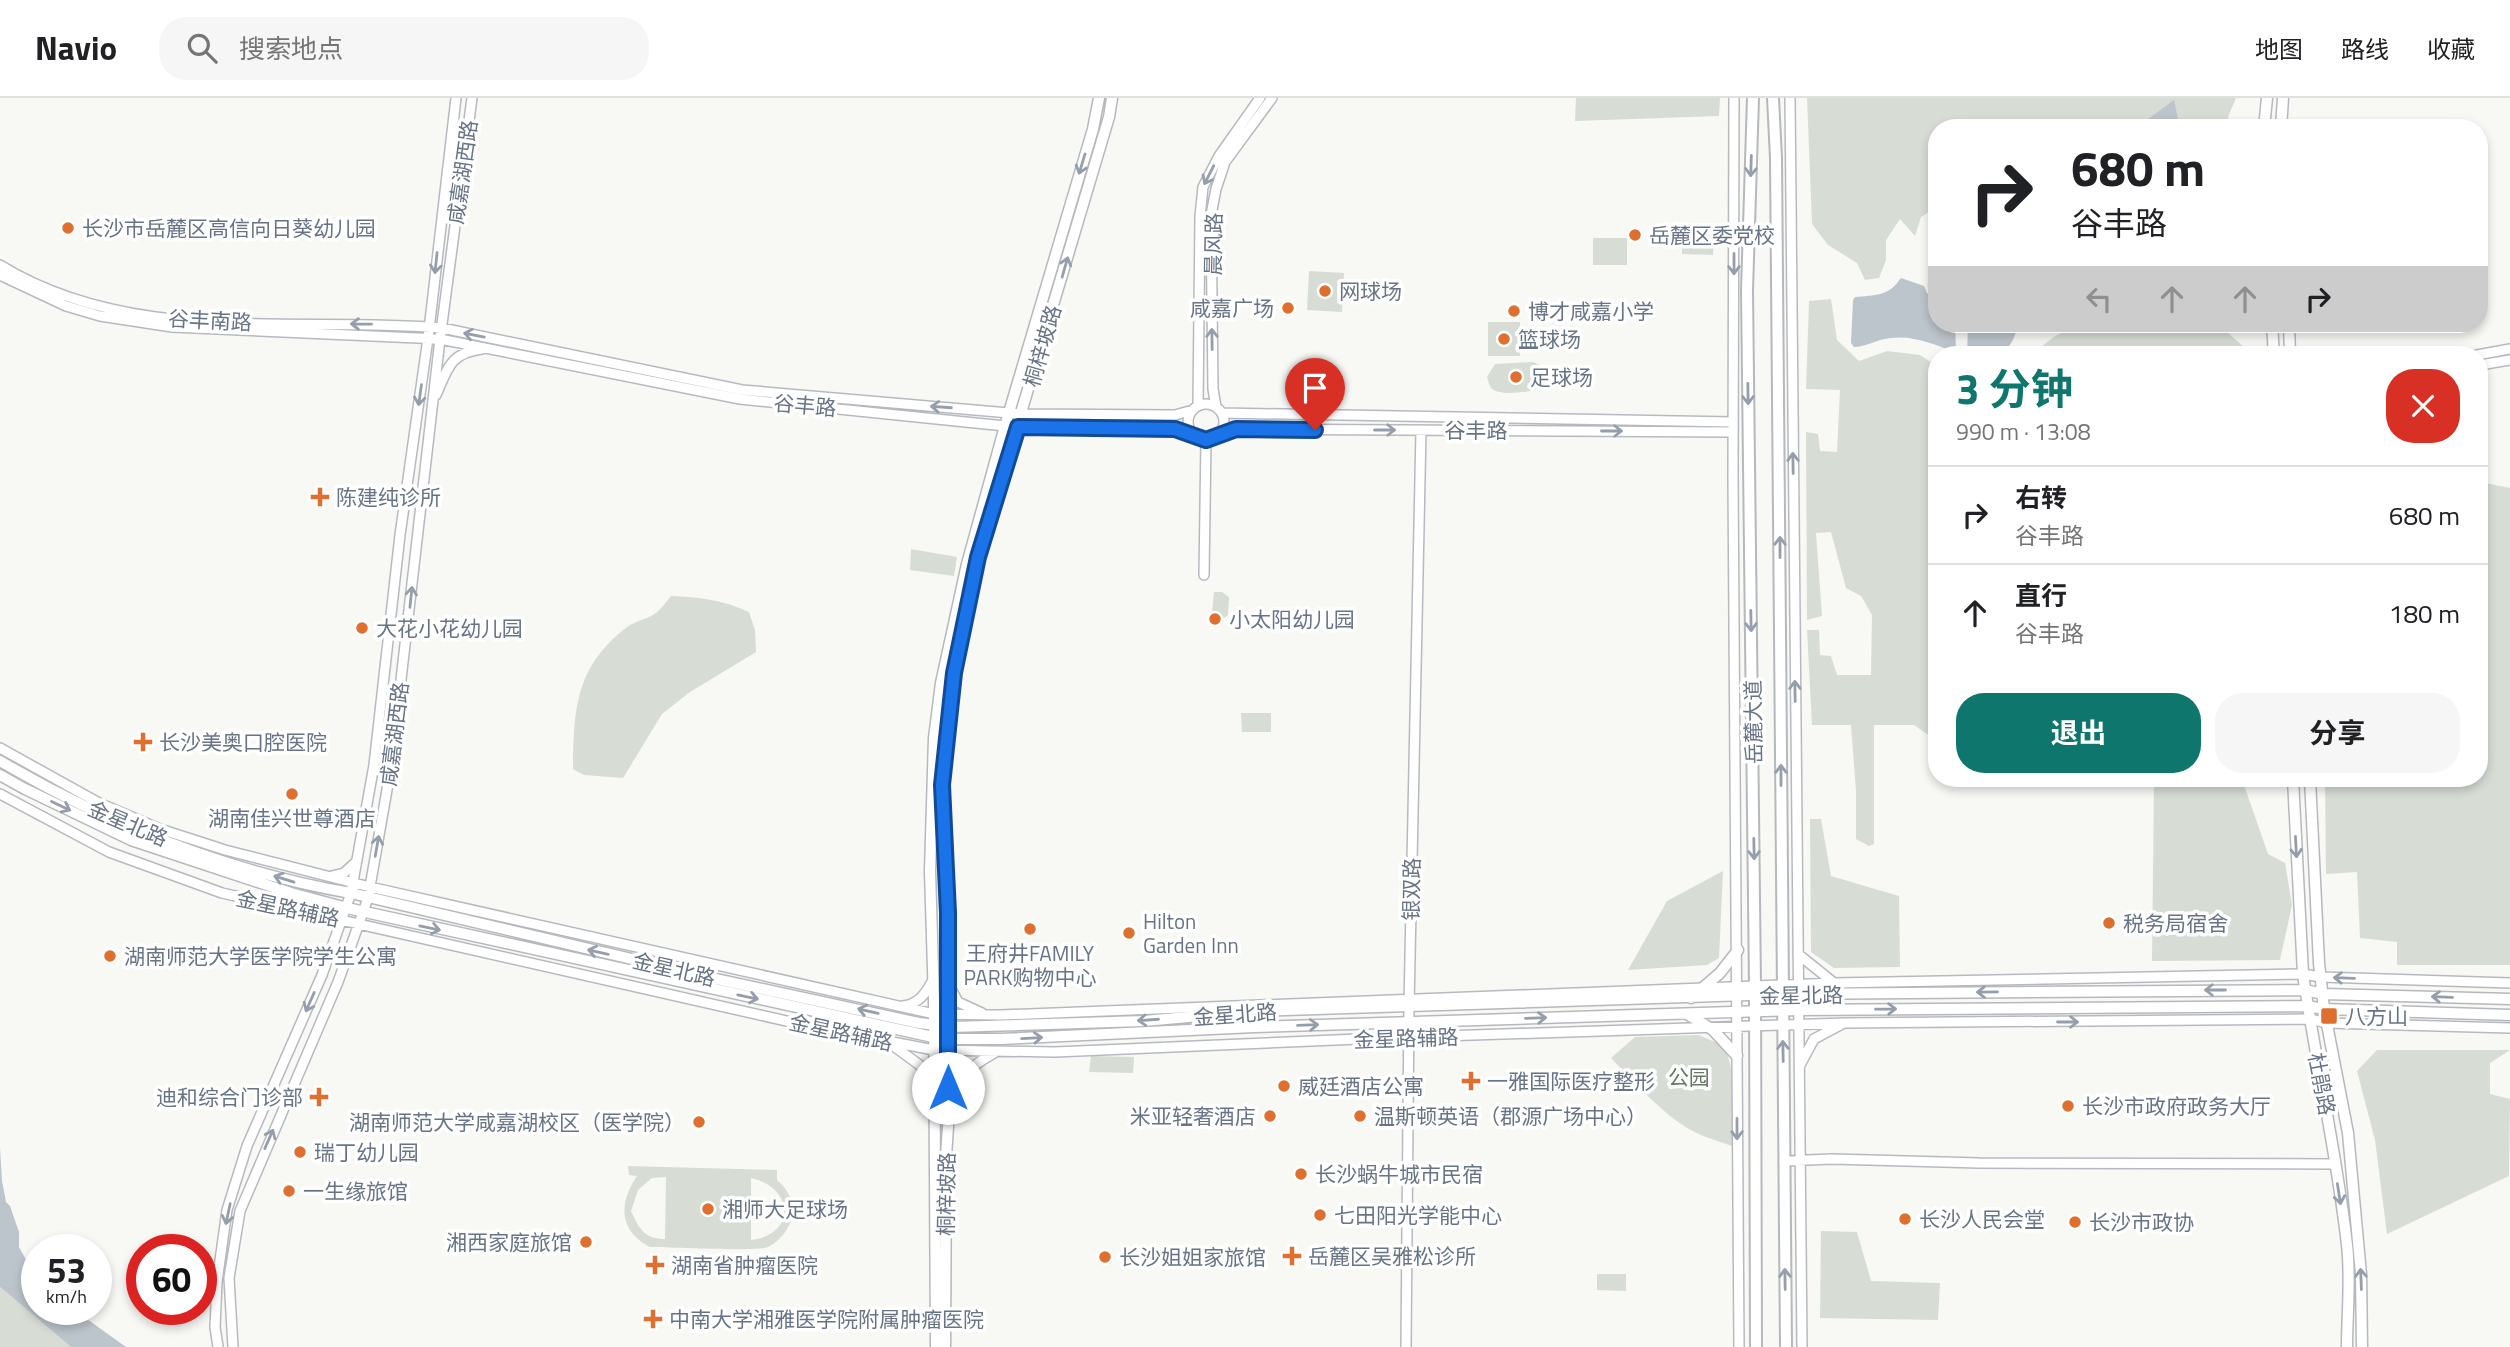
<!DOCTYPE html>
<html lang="zh">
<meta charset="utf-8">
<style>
body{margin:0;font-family:"Titillium Web","Noto Sans SC",sans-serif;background:#f6f6f6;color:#202124;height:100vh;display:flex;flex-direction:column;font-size:26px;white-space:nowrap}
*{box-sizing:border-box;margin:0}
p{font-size:23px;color:#757577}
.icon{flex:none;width:38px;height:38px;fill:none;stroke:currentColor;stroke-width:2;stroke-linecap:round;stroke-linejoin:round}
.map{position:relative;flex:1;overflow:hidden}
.side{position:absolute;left:1928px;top:248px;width:560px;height:441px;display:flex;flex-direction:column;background:#fff;border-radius:28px;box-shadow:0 4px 10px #0003}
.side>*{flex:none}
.guide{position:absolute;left:1928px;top:21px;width:560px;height:214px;border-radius:28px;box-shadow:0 4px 10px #0003;background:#fff;color:#202124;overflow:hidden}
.speed{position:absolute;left:21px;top:1136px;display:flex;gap:14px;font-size:35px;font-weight:700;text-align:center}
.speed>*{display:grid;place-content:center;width:91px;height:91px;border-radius:50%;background:#fff;box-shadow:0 4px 10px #0003;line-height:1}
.speed small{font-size:18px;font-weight:400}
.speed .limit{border:10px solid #d22;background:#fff;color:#111}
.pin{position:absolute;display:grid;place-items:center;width:60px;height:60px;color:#fff;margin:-72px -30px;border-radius:50% 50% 50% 0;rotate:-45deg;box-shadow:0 0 7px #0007}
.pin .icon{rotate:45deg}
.me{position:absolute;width:77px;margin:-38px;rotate:0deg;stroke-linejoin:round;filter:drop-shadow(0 0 5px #0008)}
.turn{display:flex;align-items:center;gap:24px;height:147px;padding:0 28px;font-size:32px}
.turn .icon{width:91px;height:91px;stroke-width:2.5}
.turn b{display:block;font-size:49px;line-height:60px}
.lanes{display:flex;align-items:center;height:66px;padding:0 28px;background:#0003;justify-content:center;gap:35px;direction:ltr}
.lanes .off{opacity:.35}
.round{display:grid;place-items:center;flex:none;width:74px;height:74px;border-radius:28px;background:#f6f6f6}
.head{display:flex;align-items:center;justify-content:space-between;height:119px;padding:0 28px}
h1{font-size:42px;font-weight:700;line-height:52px;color:#0f766e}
.action{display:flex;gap:14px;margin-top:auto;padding:14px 28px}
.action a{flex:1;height:80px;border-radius:28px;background:#0f766e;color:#fff;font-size:28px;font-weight:700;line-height:80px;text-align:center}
.action a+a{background:#f6f6f6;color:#202124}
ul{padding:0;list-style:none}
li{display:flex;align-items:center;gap:21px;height:98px;padding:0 28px;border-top:2px solid #e0e0e0}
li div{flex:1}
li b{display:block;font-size:26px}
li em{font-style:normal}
header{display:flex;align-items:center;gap:42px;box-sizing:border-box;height:98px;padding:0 35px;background:#fff;border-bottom:2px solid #e0e0e0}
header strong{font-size:33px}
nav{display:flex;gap:38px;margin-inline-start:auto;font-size:24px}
.search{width:490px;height:63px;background:#f6f6f6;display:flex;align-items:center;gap:18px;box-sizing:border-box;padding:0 24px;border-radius:28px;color:#757577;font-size:26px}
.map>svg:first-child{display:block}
</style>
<header>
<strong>Navio</strong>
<div class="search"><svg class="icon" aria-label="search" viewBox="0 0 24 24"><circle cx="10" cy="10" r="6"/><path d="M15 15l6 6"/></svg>搜索地点</div>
<nav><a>地图</a><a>路线</a><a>收藏</a></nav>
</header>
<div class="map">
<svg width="2510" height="1249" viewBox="0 0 2510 1249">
<rect width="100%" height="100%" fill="#f8f8f5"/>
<!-- green -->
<path fill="#d7ddd5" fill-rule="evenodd" d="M1576,0H1720L1719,18L1575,23Z
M1807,0H2236L2228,19L2229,30H1937V109L1921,119L1915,138L1900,121L1886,142V162L1879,180L1865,182L1857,165L1828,147L1812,126Z
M1682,136L1714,137L1713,157L1682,156Z
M1593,140H1627V167H1593Z
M1309,173L1344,175L1342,214L1307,212Z
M1831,201L1837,242L1859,263L1887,253L1920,257L1937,268V643L1914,627H1874V746L1869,748L1856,741V693L1851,627H1812L1807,532H1819L1820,557L1831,558L1837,577H1871L1872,517L1861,498L1846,490L1831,434L1816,435L1822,518L1807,522L1806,334L1818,336L1820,353L1837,354L1840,292L1806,291L1809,203Z
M1488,224H1520V258H1488Z
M2083,226H2232L2226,233L2253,257H2041V249L2055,238Z
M1533,264L1544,269L1545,280L1543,289C1533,294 1499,299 1491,290C1489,287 1488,282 1487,279L1495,266Z
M2480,384L2510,390V867H2397V844L2360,840L2357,774L2326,776L2325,681H2480Z
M911,451L957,459L954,478L910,472Z
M1214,494H1222L1229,499L1228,517L1224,520L1216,519L1212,515Z
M671,498C698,499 724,502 749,514L755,532L756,554L690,594L662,616L623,680L584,677L573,671C574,611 575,569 627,529C635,523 648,521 656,515C662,510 666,504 671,498Z
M1241,615H1271V634H1242Z
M2154,681H2242L2268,756L2285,765L2292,807L2280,862L2152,863Z
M1810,721H1821L1831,778L1899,798L1900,869L1834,870L1811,854Z
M1723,773L1719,860L1707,867L1628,872L1667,803Z
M1699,937C1707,941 1716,943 1723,950C1738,967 1732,1025 1732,1048C1715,1042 1696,1037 1681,1026C1655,1008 1633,983 1611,960L1635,939Z
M2377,952H2510L2490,965V996L2510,1001L2509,1078L2387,1136L2375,1042L2357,973Z
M1091,958L1134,959L1133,975L1089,974Z
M628,1068L777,1072V1082C788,1091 796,1106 792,1120C789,1131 779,1144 768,1149C756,1154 669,1149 650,1149C618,1133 619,1104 637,1078L629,1077ZM666,1079L665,1141C645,1141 639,1131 631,1113L638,1092L652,1080ZM751,1080C795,1090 796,1137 751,1142Z
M1821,1133L1857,1134L1871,1183L1940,1185L1938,1222L1820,1220Z
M1597,1176H1626V1193L1597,1192Z
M0,1189L71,1249H0Z"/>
<!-- water -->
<path fill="#bcc5cb" d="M2174,2L2180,30H2156L2148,21Z
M1901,180L1924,188L1927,195L1937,203V226H1955L1956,254C1935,247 1914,237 1891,240C1878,241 1865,249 1854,249L1851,245L1853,202L1855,199C1875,197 1888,199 1901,180Z
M1968,226L1996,229L2001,226H2018C2011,259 1997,257 1967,257Z
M0,1050L2,1083L6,1104L10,1108L19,1134V1149L37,1182V1211H73L126,1249H71L0,1189Z"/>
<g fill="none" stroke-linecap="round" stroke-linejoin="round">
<!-- secondary casing -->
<g stroke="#b6bac0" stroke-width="12">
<path id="secondary" d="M1734,0L1733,380L1739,1249
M1790,0L1802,1249
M0,167C132,248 295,218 442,230L742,292L1022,316L1175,317L1193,312
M0,177L66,208L100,218L172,229L440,241L740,301L1005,328L1175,331L1194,337
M2477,257L2510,251
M2480,267L2510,262
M436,297C448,270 450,255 482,251
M1188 324a18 18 0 1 1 36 0a18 18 0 1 1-36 0Z
M1198,308L1200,118L1203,89L1219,58L1260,0
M1216,309L1213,291L1211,117L1216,91L1225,64L1272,0
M1222,315L1733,324
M1219,336L1236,331L1733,334
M1204,477L1206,342
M0,650L99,705L160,731L225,752L370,789L934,916L1001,917L1834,885
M0,696L109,754L222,795L804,927L934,952L1055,954L1382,940L1844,925
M332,778L344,775L357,763
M1798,856L1834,885L2303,876L2321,879L2510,885
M949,887L958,904L982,915
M903,908C919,906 926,895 933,882
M891,946L925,971L934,990
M1800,967L1814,941L1844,925L2310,921L2327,925L2510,930
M950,1009C959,980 967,970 994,955
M1784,1063L1832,1061L1979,1065L2334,1066
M218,1249L215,1229L217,1184L227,1112L247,1048L322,877L351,795L374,667L400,437L428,240L456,0
M233,1249L229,1180L240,1113L338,884L368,800L391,669L440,241L472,0
M1406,1249L1409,908L1421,332"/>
</g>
<!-- primary casing -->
<g stroke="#b5b8bd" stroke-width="13">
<path id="primary" d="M2264,30L2267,0
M2281,30L2283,0
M2272,226L2274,257
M2289,226L2290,257
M0,663C107,726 228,774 351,795L721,882L919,925L952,929L1144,923L1256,913L1783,896L2305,892L2323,896L2510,901
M0,677L25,691L131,742L291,795L347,810L942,941H1001L1254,929L1798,912L2307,908L2324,911L2510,917
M2293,681L2303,876C2316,966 2337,1056 2347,1147C2351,1180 2347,1216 2347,1249
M2310,681L2319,865L2324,911L2348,1035L2361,1176L2362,1249
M1691,900L1720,875L1738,852
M1687,916L1713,932L1737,958
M936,1249L934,904L930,773L934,640L941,585L967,466L1005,328L1093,31L1099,0
M945,1249L946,1058L949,1014L948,815L942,687L954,575L978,459L1109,19L1112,0"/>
</g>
<!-- highway casing -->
<g stroke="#b5b8bc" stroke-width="14">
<path id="highway" d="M1753,0L1747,192L1755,887L1756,1249
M1773,0L1776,60L1786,1249"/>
</g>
<!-- secondary -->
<use href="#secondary" stroke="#fff" stroke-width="9"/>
<!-- primary -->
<use href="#primary" stroke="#fff" stroke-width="10"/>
<!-- highway -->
<use href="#highway" stroke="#fff" stroke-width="10"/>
</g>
<!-- one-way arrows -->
<defs><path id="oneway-shaft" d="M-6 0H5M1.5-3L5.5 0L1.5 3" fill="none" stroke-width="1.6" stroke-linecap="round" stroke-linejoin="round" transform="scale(1.75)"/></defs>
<g stroke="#959eaa">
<use href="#oneway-shaft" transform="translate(1082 66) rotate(107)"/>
<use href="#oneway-shaft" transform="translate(1751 68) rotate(92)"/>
<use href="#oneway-shaft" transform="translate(1209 77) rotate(117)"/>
<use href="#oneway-shaft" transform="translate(436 165) rotate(96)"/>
<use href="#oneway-shaft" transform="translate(1734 166) rotate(90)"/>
<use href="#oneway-shaft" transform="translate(1065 169) rotate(-74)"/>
<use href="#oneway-shaft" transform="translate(361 226) rotate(-179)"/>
<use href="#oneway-shaft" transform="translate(474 237) rotate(-169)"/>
<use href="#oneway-shaft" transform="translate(1212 241) rotate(-91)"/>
<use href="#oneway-shaft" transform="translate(1748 296) rotate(89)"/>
<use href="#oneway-shaft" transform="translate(420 297) rotate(98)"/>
<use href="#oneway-shaft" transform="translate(941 309) rotate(-176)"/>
<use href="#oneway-shaft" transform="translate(1385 332)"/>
<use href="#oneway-shaft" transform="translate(1612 333)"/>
<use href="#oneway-shaft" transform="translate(1793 365) rotate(-91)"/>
<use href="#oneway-shaft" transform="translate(1780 449) rotate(-90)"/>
<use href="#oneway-shaft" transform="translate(411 499) rotate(-84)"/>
<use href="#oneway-shaft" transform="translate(1751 523) rotate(89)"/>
<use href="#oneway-shaft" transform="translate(1795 593) rotate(-91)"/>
<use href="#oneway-shaft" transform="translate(1781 677) rotate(-90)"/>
<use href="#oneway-shaft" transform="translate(61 708) rotate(26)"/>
<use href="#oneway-shaft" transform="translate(377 748) rotate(-80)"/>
<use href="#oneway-shaft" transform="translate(2296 749) rotate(87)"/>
<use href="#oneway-shaft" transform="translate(1754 751) rotate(89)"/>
<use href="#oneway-shaft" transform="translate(284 781) rotate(-163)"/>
<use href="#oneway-shaft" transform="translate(430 830) rotate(12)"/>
<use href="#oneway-shaft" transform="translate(598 854) rotate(-167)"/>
<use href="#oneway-shaft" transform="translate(2344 880) rotate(-178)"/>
<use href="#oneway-shaft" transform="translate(2215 892) rotate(180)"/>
<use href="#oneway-shaft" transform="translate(1987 894) rotate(179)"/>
<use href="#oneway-shaft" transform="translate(748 899) rotate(12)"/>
<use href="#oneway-shaft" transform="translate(2442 899) rotate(-178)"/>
<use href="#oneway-shaft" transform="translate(310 904) rotate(114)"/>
<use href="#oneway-shaft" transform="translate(1886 911) rotate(-1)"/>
<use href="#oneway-shaft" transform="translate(868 913) rotate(-167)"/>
<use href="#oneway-shaft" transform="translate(1536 920) rotate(-2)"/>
<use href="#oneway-shaft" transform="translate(1148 922) rotate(176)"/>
<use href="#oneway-shaft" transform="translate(2068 924)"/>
<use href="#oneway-shaft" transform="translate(1308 927) rotate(-2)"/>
<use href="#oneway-shaft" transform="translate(1032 940) rotate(-3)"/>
<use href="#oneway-shaft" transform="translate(1783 953) rotate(-91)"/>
<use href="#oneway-shaft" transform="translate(1737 1031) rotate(90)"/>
<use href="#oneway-shaft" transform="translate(269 1041) rotate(-66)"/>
<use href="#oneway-shaft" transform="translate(2339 1096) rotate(81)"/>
<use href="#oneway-shaft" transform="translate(228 1116) rotate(102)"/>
<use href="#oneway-shaft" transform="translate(1785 1181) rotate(-91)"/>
<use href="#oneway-shaft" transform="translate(2361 1181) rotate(-92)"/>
</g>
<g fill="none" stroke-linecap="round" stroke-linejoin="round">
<!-- route casing -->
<g stroke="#114b97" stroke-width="18">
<path id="route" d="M948,990V815L942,687L954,575L978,459L1018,329L1175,331L1206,342L1236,331L1315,332"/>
</g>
<!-- route -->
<use href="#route" stroke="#1a73e8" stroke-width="12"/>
</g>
<!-- markers -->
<g fill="#df6f2f" stroke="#fff" stroke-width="2.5">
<circle cx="68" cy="130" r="7"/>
<circle cx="1635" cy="137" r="7"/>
<circle cx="1325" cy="193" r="7"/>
<circle cx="1288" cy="210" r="7"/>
<circle cx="1514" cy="213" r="7"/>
<circle cx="1504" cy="241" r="7"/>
<circle cx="1516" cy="279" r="7"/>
<path d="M316.5 388.5h7v7h7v7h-7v7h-7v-7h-7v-7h7z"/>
<circle cx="1215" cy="521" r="7"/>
<circle cx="362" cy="530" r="7"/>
<path d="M139.5 633.5h7v7h7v7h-7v7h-7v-7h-7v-7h7z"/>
<circle cx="292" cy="696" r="7"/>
<circle cx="2109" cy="825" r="7"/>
<circle cx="1030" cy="831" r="7"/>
<circle cx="1129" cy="835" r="7"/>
<circle cx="110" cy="858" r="7"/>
<rect x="2320" y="909" width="18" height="18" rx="3.5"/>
<path d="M1467.5 972.5h7v7h7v7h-7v7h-7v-7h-7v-7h7z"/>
<circle cx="1284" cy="988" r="7"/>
<path d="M315.5 988.5h7v7h7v7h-7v7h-7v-7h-7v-7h7z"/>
<circle cx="2068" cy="1008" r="7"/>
<circle cx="1270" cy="1018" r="7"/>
<circle cx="1360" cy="1018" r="7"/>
<circle cx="699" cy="1024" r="7"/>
<circle cx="300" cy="1054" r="7"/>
<circle cx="1301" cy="1076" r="7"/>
<circle cx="289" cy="1093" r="7"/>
<circle cx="708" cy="1111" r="7"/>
<circle cx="1320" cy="1117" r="7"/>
<circle cx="1905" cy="1121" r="7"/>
<circle cx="2075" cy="1124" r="7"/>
<circle cx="586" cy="1144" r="7"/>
<path d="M1288.5 1147.5h7v7h7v7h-7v7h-7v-7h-7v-7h7z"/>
<circle cx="1105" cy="1159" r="7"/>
<path d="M651.5 1156.5h7v7h7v7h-7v7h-7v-7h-7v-7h7z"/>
<path d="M649.5 1210.5h7v7h7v7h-7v7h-7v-7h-7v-7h7z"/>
</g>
<g text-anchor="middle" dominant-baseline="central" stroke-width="7" stroke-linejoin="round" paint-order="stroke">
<!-- street labels -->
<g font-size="21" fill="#687486" stroke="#fff">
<text transform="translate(462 74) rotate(-82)">咸嘉湖西路</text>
<text transform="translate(1213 146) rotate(-89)">晨风路</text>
<text transform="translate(210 222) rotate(3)">谷丰南路</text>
<text transform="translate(1042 248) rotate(-74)">桐梓坡路</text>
<text transform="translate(805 307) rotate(5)">谷丰路</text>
<text x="1476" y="332">谷丰路</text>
<text transform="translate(1753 624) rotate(-91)">岳麓大道</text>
<text transform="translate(394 636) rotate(-83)">咸嘉湖西路</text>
<text transform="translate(128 725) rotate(23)">金星北路</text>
<text transform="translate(1411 791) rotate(-89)">银双路</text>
<text transform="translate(288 810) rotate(12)">金星路辅路</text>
<text transform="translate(674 871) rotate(13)">金星北路</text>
<text transform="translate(1801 897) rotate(-1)">金星北路</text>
<text transform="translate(1235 916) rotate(-4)">金星北路</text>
<text transform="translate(841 934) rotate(12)">金星路辅路</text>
<text transform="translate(1406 940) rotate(-2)">金星路辅路</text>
<text transform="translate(2322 986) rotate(79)">杜鹃路</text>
<text transform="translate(946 1096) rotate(-89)">桐梓坡路</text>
</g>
<!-- poi labels -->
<g font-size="21" fill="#687486" stroke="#fff" text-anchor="start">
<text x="82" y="130">长沙市岳麓区高信向日葵幼儿园</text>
<text x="1649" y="137">岳麓区委党校</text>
<text x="1339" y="193">网球场</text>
<text x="1274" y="210" text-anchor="end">咸嘉广场</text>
<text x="1528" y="213">博才咸嘉小学</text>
<text x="1518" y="241">篮球场</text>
<text x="1530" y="279">足球场</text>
<text x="336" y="399">陈建纯诊所</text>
<text x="1229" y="521">小太阳幼儿园</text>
<text x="376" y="530">大花小花幼儿园</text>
<text x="159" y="644">长沙美奥口腔医院</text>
<text x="292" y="720" text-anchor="middle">湖南佳兴世尊酒店</text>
<text x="1143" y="823">Hilton<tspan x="1143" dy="24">Garden Inn</tspan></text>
<text x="2123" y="825">税务局宿舍</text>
<text x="1030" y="855" text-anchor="middle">王府井FAMILY<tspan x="1030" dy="24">PARK购物中心</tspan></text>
<text x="124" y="858">湖南师范大学医学院学生公寓</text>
<text x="2345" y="918">八方山</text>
<text x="1487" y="983">一雅国际医疗整形</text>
<text x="1298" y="988">威廷酒店公寓</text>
<text x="303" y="999" text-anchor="end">迪和综合门诊部</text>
<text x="2082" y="1008">长沙市政府政务大厅</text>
<text x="1256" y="1018" text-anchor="end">米亚轻奢酒店</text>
<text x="1374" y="1018">温斯顿英语（郡源广场中心）</text>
<text x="685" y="1024" text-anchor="end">湖南师范大学咸嘉湖校区（医学院）</text>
<text x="314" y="1054">瑞丁幼儿园</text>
<text x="1315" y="1076">长沙蜗牛城市民宿</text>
<text x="303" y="1093">一生缘旅馆</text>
<text x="722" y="1111">湘师大足球场</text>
<text x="1334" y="1117">七田阳光学能中心</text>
<text x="1919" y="1121">长沙人民会堂</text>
<text x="2089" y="1124">长沙市政协</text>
<text x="572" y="1144" text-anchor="end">湘西家庭旅馆</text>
<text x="1308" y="1158">岳麓区吴雅松诊所</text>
<text x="1119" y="1159">长沙姐姐家旅馆</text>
<text x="671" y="1167">湖南省肿瘤医院</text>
<text x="669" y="1221">中南大学湘雅医学院附属肿瘤医院</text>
</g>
<!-- park labels -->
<g font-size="21" fill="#647863" stroke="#fff">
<text x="1689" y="979">公园</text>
</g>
</g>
</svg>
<div class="speed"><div>53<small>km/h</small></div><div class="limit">60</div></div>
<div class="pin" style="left:1315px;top:332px;background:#d93025"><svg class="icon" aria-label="arrive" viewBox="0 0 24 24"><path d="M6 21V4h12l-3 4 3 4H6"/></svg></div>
<svg class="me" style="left:948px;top:990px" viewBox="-20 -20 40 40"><circle r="19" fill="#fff"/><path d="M0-13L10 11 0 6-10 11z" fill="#1a73e8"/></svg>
<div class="guide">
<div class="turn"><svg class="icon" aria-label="right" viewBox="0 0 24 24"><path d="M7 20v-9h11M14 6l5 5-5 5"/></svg><div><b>680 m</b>谷丰路</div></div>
<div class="lanes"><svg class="icon off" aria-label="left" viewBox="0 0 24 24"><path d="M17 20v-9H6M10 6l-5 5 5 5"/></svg><svg class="icon off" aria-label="ahead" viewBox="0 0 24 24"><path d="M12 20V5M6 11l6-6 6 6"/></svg><svg class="icon off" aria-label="ahead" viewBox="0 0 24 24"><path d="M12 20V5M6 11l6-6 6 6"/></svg><svg class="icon" aria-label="right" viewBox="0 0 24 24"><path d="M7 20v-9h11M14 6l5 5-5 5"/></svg></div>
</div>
<section class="side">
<div class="head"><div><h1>3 分钟</h1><p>990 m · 13:08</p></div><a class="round" style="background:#d93025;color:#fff"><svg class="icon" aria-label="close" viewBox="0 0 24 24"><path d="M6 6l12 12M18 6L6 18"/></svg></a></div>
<ul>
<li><svg class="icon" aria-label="right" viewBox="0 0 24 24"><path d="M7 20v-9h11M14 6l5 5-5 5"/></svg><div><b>右转</b><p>谷丰路</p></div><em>680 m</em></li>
<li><svg class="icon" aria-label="ahead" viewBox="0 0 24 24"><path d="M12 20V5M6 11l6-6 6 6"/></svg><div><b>直行</b><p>谷丰路</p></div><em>180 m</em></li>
</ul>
<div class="action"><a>退出</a><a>分享</a></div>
</section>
</div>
